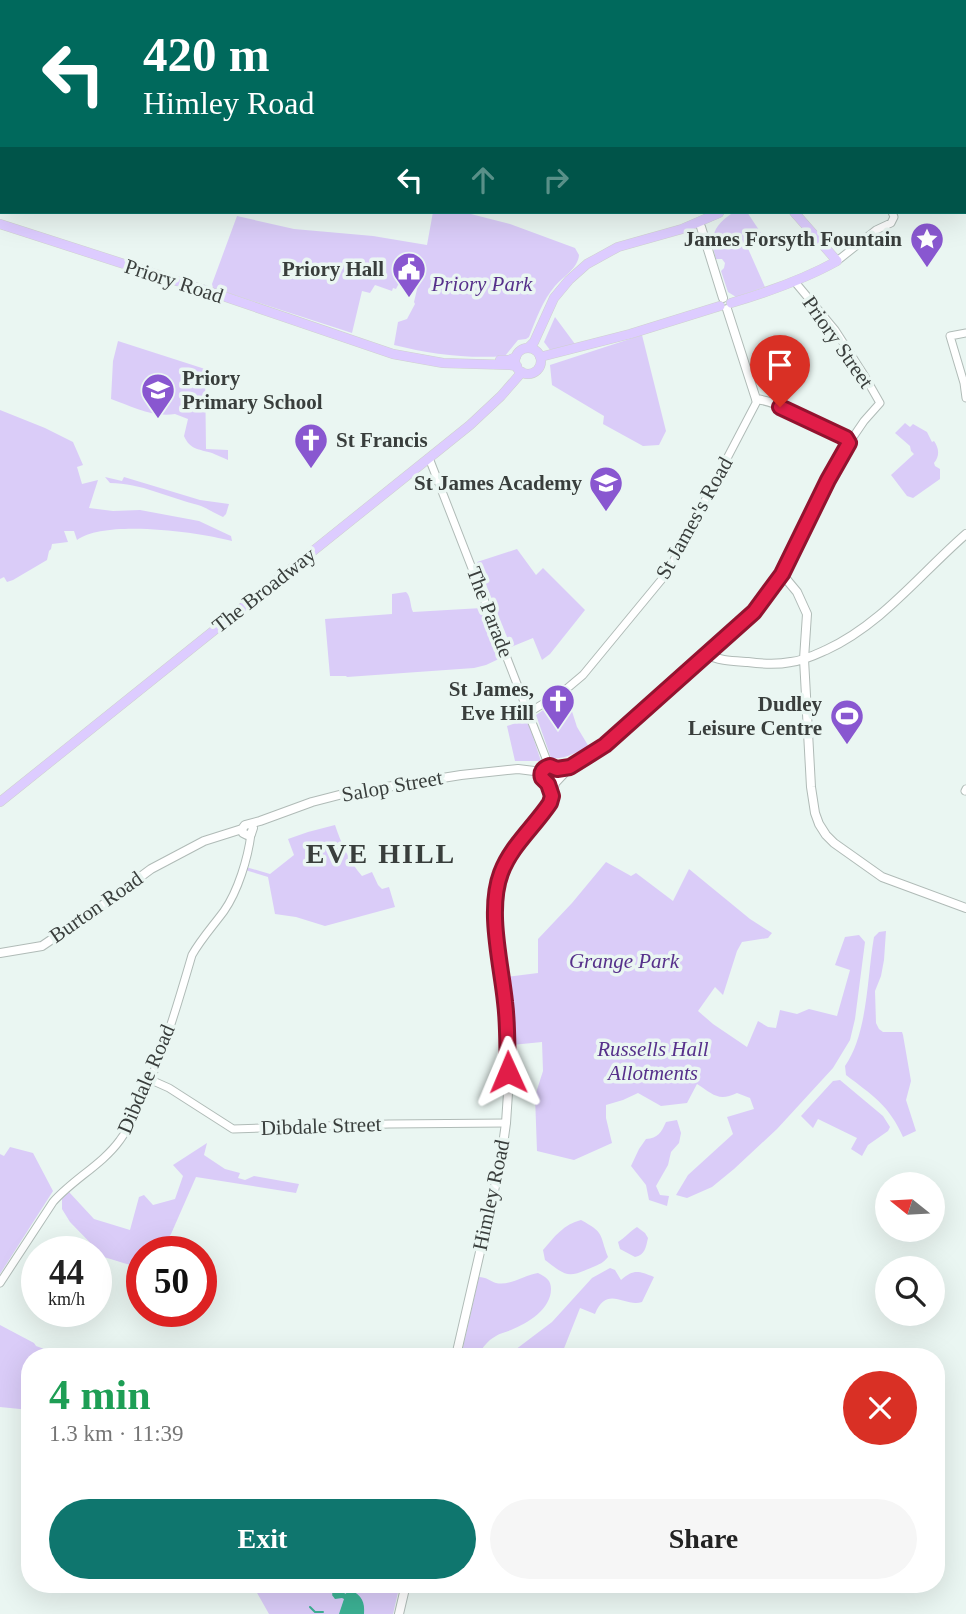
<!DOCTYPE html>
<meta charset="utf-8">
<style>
body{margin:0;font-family:"Times New Roman",serif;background:#f6f6f6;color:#222;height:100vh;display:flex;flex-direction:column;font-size:26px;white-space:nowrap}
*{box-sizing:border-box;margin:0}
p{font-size:23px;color:#767676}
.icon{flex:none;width:38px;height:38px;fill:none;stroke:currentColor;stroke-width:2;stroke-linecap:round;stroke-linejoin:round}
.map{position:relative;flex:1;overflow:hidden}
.side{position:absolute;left:21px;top:1348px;width:924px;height:245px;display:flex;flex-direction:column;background:#fff;border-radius:28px;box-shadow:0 7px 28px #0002}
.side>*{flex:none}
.hud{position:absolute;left:0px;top:0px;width:966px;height:214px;box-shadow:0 7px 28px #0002;background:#00695c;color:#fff;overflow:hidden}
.needle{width:46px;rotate:288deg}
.tools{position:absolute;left:875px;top:1172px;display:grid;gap:14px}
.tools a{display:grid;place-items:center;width:70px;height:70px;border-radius:50%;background:#fff;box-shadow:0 7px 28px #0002;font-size:35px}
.speed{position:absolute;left:21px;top:1236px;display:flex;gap:14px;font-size:35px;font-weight:700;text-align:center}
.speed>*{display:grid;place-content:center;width:91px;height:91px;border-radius:50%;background:#fff;box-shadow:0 7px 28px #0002;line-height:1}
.speed small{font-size:18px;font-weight:400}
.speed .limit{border:10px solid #d22;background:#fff;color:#111}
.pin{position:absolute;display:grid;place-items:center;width:60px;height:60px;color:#fff;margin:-72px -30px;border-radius:50% 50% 50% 0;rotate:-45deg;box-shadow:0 0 7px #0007}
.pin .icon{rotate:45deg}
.me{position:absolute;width:77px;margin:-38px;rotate:359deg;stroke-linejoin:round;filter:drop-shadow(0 0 5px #0008)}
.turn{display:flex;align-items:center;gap:24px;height:147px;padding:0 28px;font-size:32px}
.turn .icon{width:91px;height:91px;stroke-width:2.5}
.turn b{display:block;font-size:49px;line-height:60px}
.lanes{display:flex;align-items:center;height:66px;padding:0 28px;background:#0003;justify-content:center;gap:35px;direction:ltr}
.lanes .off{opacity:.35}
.round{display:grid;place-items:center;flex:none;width:74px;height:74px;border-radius:37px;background:#f6f6f6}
.head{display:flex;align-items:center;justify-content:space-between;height:119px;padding:0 28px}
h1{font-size:42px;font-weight:800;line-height:52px;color:#1e9e55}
.cta{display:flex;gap:14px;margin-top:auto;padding:14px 28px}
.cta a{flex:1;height:80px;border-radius:42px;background:#0f766e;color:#fff;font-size:28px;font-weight:800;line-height:80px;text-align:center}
.cta a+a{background:#f6f6f6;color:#222}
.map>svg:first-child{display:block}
</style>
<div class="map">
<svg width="966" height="1614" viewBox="0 0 966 1614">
<rect width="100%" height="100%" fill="#eaf6f2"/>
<!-- green -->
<path fill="#daccf8" d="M0,0H799V2H2V51H0Z
M433,212H463L510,224L575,248L579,255C578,268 564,276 555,286C543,300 536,319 529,337L526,339L518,340L505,356C468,359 430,354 394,345L398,322L407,319L415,304L414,302L418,285L408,282L406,286L398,285L396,289L393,288L392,291L375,285L370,293L362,291L352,333L213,288L212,284L237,216L294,229L373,236L427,245Z
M734,212H747L761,233L746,244L765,287L736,297L728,292L721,271L724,268L725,263L722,259H716C709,235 714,225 734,212Z
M555,317L575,344L550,350L544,342Z
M642,335L666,431L659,445L643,446L603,424L604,416L552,385L550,365Z
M118,341L205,369L206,449L228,450V460C223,458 217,455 212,453C199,449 190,450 184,436L188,419L175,414C154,418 131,406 111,399L113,361Z
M0,410L45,428L73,442L83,465L77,467L82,484L98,480L89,508L113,511L140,510L199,521L231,536L232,541C198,532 105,519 77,540L74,531H64L68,542L52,544L51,549L49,551L47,560L13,580L7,582L4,577L0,579Z
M905,423L910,427L913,424L927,432L932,442L934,441C939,448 940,456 934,463L935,466L940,469V479L913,498L907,496L891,475L914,454L911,451L910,446L895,433Z
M105,477L122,481L124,477L200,500L229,504L226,514L223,517C214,513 207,508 198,505C169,498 141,483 110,483Z
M517,549L536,575L543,568L585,610L550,654L542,660L533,638L511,647L477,562Z
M406,592C411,596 410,606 413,612L482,608L503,657L486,665L474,668L347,677L346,676H330L325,619L392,614V594Z
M564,696L569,702L577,727L589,747C576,752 564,760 551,758L536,715Z
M527,719L541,761H515L507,726Z
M335,825C341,843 349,861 362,876L372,872L378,885L382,889L389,887L395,907L325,926L296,917L275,914L268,877L245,870L246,867L270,874L294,855L288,839L308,832Z
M606,862L631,876L636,873L673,901L689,869L750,919L772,933L768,938L742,942L737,951L723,995L715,987L698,1011L713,1024L747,1047L758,1021L768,1027L776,1028L780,1010L797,1014L809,1009L837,1016L850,970L835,965L845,937L859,935L865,942L855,1019L850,1040L833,1068L777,1129L734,1169L712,1187L687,1198L676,1195L688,1175L733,1134L727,1117L754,1109L750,1098L737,1093C718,1102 713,1094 697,1084L687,1103L661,1106L638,1093L623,1100L606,1105V1118L612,1143L574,1160L537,1151L535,1096L543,1071L542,1042L512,1045L507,977L538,973V939L572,903Z
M886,931L884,960L881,976L875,991L876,1023L879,1029L883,1032H902L903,1035L911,1081L906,1100L916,1131L903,1137C889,1105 872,1095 846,1075L845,1066C868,1033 867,977 874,937L879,932Z
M840,1080L883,1116L890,1127L888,1131L868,1145L862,1156L851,1149L857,1138L818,1119L813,1128L801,1116L833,1081Z
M677,1120L681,1133L679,1143L671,1152L668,1165L656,1186L660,1195L669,1196L667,1206L649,1200L646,1185L631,1166L639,1149L646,1139C658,1138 661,1133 666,1122Z
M207,1143L204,1155L225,1169L240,1173L238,1178L245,1180L254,1176L299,1184L296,1193L196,1177L171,1234L160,1251H142V1265H130L104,1257L70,1222L62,1209V1199L69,1192L94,1219L130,1230L139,1197L144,1195L153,1205L175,1199L183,1176L173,1165Z
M10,1147L33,1153L53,1191L0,1274V1154L4,1156Z
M581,1220C605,1233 599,1234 608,1257C603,1263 600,1264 593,1267C568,1278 567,1277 545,1260L543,1250C554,1237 564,1224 581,1220Z
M637,1227L645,1233L648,1238C646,1247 645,1255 635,1257L620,1249L618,1242C625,1238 630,1231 637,1227Z
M610,1268L615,1270L621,1280C634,1269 638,1271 654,1277L642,1302C625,1308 607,1284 595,1314L580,1308L561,1356H507L552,1322L592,1278Z
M538,1273C546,1277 551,1280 551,1289C551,1309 528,1323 511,1330C506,1332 500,1333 496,1336C487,1341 482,1348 478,1356H461L479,1277C486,1277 490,1281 496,1283C510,1286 525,1275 538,1273Z
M0,1325L34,1343L36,1346L63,1356H30V1410L0,1407Z
M252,1584H400L393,1614H269Z"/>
<!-- water -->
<path fill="#3cb194" d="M336,1589H343L345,1594L351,1590C362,1596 365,1602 364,1614H339L344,1599L342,1598L335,1599L332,1595L333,1593Z"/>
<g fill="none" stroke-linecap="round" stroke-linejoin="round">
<!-- stream -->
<path stroke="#3cb194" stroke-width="2" d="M553,2L554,0
M326,1584L333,1593
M310,1607L315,1612H323"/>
<!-- tertiary casing -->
<g stroke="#b0bbb7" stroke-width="9">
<path id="tertiary" d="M837,261L876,230L891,223L894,217L892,212
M795,282L835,330L864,375L880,403L864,421L849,443
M966,333L950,336L964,383L966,398
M429,458L549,766
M528,713L564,691L583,675L667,573L756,403V399
M965,791L966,789
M151,1080L169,1088L233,1129L389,1124L506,1123
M0,1283L53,1202C73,1179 102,1165 120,1140C130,1127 136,1111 143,1097C164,1051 178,1003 192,955C201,939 213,926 224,911C238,891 248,858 251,834"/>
</g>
<!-- secondary casing -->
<g stroke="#b0bbb7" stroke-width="10">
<path id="secondary" d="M933,0L935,2
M964,49L966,62
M964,85L966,99
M701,227L723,298
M782,574L797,592L807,614L804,659L811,787L815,813L819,824L826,835L834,843L882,877L966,908
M706,654C719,661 733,661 748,662C762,664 776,665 791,662C803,661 815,655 826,650C882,624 920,574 966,534
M541,774C543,766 551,763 557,769
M548,784L555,783L570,767L605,745L754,612L782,574L810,514L849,443L846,438C821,426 782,402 756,399L727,309
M242,829L243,833L247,835L251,834L253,828
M0,953L42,946L104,904L151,869L204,841L242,829L245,825L260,821L312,802L343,794L461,775L518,769L542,772
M456,1356L492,1200L501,1159L506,1123L508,1093L506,1005L496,916L497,885L500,874L508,857L520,840L550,803L555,783
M399,1614L406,1584"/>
</g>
<!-- primary casing -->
<g stroke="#cfd1d0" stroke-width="10">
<path id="primary" d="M802,0V2
M812,0V2
M0,224L214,293L393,354L443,363L510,365L517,366
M731,303C768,292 803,280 837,261L794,212
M528,348L534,342L554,298L569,280L587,264L618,247L682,229L719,213
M515 361a13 13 0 1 1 26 0a13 13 0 1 1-26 0Z
M540,357L630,334L720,306
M500,360H509L516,357
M0,802L429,458L470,425L501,396L522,372"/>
</g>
<!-- tertiary -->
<use href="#tertiary" stroke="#fff" stroke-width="7"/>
<!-- secondary -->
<use href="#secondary" stroke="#fff" stroke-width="8"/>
<!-- primary -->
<use href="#primary" stroke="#dcf" stroke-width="9"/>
<!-- tram -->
<path stroke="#7c8481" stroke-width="2" d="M806,0V2
M964,143L966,145"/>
</g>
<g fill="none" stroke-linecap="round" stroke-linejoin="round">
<!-- route casing -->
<g stroke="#92132f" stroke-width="18">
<path id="route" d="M508,1072C507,1049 508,1025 505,1002C501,963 487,910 501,873C511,846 534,827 550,803L552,796L548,784L542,778C540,772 543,768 550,766L557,769L570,767L605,745L754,612L782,574L828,480L849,443L846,438L780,407"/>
</g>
<!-- route -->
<use href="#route" stroke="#e11d48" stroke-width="12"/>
</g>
<!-- icons -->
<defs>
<g id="sight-pin" transform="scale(1.75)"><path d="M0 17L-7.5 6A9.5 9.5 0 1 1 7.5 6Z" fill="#8957d0" stroke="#eaf6f2"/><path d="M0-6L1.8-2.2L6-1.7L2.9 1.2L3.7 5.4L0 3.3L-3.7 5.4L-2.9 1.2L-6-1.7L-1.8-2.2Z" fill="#fff"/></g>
<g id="civic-pin" transform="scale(1.75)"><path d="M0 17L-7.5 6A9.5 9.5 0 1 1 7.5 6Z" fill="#8957d0" stroke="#eaf6f2"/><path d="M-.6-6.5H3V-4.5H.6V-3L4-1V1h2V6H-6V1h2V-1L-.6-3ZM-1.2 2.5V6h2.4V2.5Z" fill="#fff"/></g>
<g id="school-pin" transform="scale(1.75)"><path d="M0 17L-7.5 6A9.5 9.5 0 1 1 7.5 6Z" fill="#8957d0" stroke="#eaf6f2"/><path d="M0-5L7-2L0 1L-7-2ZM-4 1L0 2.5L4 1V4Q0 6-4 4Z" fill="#fff"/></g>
<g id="church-pin" transform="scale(1.75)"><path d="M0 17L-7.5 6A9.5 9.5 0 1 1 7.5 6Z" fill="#8957d0" stroke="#eaf6f2"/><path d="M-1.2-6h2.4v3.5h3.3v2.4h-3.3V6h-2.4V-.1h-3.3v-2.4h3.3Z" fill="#fff"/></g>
<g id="stadium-pin" transform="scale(1.75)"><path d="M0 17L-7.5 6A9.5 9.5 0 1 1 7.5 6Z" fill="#8957d0" stroke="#eaf6f2"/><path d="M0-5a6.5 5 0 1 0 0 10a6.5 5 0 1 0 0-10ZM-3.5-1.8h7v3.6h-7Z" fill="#fff"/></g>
</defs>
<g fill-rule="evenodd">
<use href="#sight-pin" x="927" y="239"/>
<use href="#civic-pin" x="409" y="269"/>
<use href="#school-pin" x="158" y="390"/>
<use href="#church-pin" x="311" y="440"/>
<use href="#school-pin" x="606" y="483"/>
<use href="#church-pin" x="558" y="701"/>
<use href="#stadium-pin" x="847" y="716"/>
</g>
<g text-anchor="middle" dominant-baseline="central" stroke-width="7" stroke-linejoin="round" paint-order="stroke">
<!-- poi labels -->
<g font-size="21" font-weight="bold" fill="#393e3c" stroke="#eaf6f2" text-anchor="end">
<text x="902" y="239">James Forsyth Fountain</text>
<text x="384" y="269">Priory Hall</text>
<text x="182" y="378" text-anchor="start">Priory<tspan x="182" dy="24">Primary School</tspan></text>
<text x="336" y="440" text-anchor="start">St Francis</text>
<text x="582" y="483">St James Academy</text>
<text x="534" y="689">St James,<tspan x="534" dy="24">Eve Hill</tspan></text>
<text x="822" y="704">Dudley<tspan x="822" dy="24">Leisure Centre</tspan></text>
</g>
<!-- street labels -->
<g font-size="21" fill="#393e3c" stroke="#eaf6f2">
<text transform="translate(174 281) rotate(18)">Priory Road</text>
<text transform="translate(838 342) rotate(55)">Priory Street</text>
<text transform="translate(694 518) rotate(-61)">St James's Road</text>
<text transform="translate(264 590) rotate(-38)">The Broadway</text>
<text transform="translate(490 612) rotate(69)">The Parade</text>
<text transform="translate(392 786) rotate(-10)">Salop Street</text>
<text transform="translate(96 907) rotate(-35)">Burton Road</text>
<text transform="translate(146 1079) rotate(-67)">Dibdale Road</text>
<text transform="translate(321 1126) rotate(-2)">Dibdale Street</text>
<text transform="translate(491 1195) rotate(-78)">Himley Road</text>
</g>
<!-- park labels -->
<g font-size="21" font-style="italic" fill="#57318b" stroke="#eaf6f2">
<text x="482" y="284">Priory Park</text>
<text x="624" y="961">Grange Park</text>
<text x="653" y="1049">Russells Hall<tspan x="653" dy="24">Allotments</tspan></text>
</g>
<!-- district labels -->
<g font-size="28" font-weight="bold" letter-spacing="2" fill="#393e3c" stroke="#eaf6f2">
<text x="381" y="853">EVE HILL</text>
</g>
</g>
</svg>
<div class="tools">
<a><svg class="needle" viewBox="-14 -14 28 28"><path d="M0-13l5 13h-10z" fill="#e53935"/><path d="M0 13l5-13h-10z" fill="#767676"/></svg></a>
<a><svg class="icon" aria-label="search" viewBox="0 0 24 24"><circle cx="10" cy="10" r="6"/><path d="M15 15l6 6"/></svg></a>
</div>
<div class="speed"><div>44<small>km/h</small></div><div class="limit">50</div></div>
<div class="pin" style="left:780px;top:407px;background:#d93025"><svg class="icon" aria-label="arrive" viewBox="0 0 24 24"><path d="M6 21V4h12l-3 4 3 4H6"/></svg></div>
<svg class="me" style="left:508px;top:1072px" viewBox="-20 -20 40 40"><path d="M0-17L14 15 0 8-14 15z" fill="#e11d48" stroke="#fff" stroke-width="4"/></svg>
<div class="hud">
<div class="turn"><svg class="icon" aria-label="left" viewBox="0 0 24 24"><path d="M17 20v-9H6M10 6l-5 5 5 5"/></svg><div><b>420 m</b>Himley Road</div></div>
<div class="lanes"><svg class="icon" aria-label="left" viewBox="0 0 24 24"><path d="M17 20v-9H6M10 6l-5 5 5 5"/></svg><svg class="icon off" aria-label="ahead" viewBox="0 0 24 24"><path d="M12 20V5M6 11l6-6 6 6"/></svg><svg class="icon off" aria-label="right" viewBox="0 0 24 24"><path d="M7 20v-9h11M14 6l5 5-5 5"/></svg></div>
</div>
<section class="side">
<div class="head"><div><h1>4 min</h1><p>1.3 km · 11:39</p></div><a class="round" style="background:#d93025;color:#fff"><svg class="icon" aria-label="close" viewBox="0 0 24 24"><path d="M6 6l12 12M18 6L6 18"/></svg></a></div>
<div class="cta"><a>Exit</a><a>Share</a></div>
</section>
</div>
